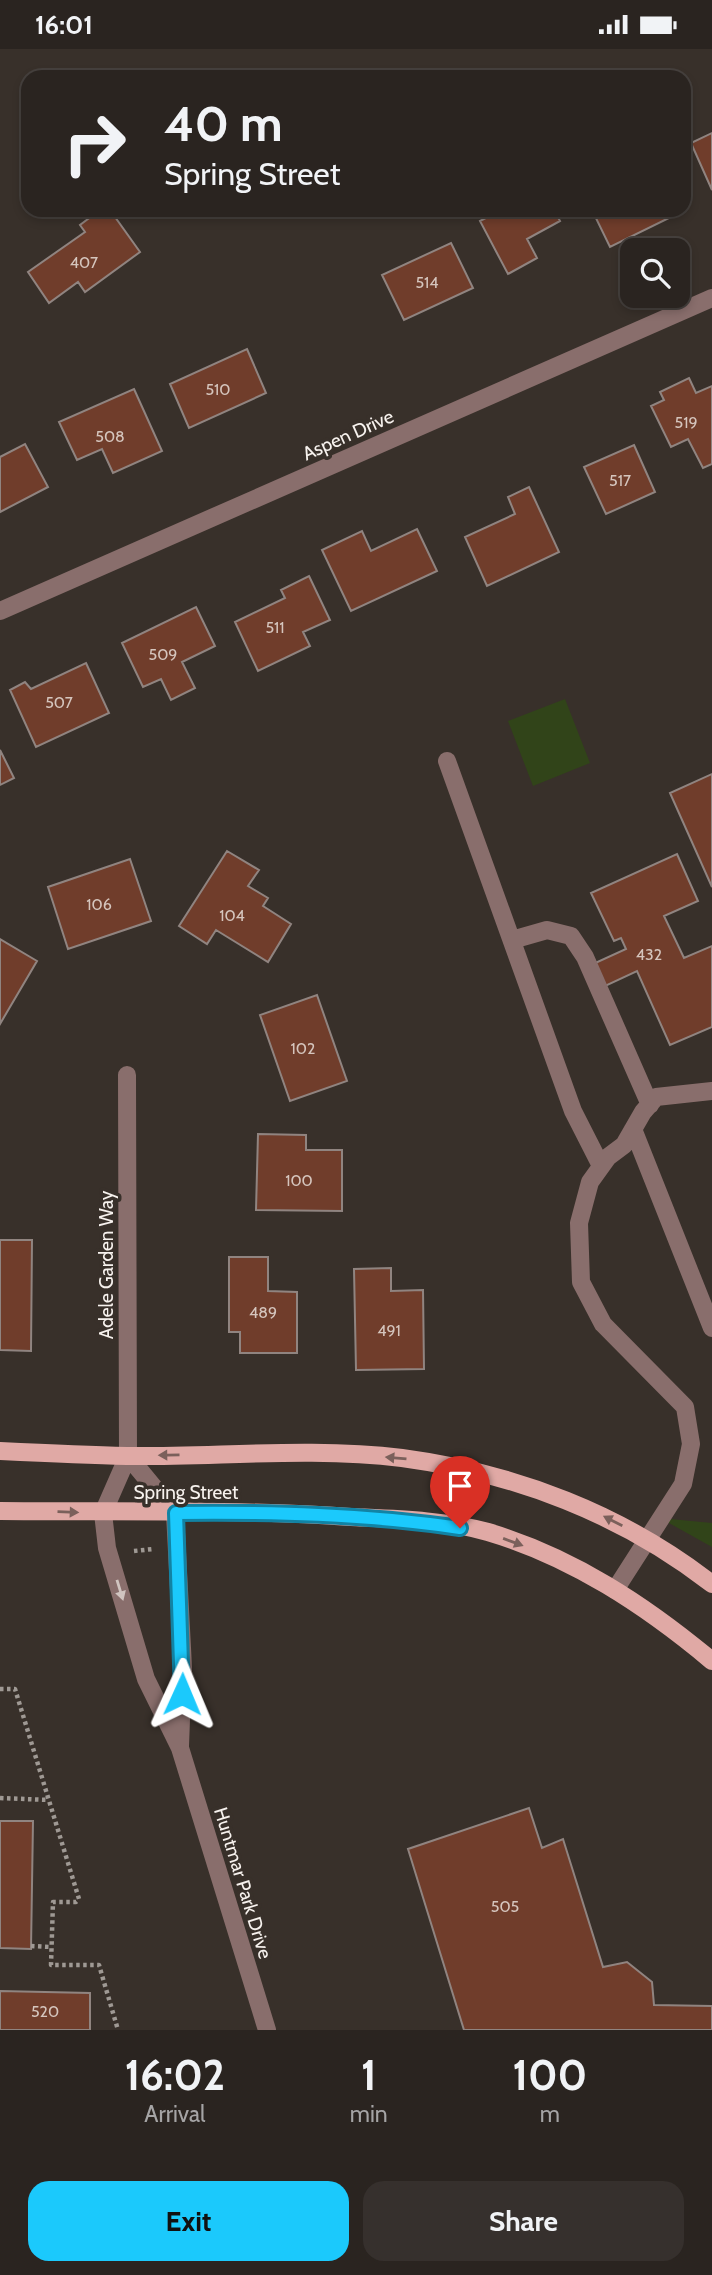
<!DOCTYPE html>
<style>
body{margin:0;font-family:Cabin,sans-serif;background:#36302d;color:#f1f3f6;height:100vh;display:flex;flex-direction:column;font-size:26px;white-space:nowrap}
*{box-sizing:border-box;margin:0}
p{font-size:23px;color:#a5a4a5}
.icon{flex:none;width:38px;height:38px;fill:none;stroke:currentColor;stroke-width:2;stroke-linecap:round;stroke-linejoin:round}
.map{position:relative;height:1981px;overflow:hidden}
.details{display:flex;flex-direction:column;background:#2a2420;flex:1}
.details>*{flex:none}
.guide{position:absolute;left:21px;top:21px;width:670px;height:147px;border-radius:21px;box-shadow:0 4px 10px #0003,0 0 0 2px #46413e;background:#2a2420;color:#f1f3f6;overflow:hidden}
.buttons{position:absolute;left:620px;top:189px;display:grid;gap:14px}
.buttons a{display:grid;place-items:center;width:70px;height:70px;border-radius:14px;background:#2a2420;box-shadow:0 4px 10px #0003,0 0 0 2px #46413e;font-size:35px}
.pin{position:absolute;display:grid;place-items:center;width:60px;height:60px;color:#fff;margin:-72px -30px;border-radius:50% 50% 50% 0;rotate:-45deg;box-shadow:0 0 7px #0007}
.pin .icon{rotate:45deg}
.me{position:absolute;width:77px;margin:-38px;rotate:1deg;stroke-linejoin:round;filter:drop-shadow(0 0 5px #0008)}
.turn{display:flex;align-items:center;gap:24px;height:147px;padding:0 28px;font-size:32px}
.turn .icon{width:91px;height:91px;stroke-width:2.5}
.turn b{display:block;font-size:49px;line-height:60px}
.eta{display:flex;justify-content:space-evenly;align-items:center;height:119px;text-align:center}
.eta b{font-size:42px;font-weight:800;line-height:49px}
.cta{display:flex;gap:14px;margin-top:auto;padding:14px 28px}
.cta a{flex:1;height:80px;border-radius:21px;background:#1bc9fc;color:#111;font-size:28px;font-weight:800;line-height:80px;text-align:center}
.cta a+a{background:#36302d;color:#f1f3f6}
.status{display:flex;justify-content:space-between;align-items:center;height:49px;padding:0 35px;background:#2a2420;direction:ltr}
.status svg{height:19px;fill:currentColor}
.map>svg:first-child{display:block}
</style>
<div class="status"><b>16:01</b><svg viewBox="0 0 49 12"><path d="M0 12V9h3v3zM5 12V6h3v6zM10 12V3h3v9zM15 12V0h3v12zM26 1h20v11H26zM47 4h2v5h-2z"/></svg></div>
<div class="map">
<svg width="712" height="1981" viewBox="0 0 712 1981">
<rect width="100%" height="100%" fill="#38302a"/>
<!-- green -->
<path fill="#314419" d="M565,650L590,714L533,737L508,672Z
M660,1469L712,1474V1498Z"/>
<!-- building -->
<path fill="#703d2b" stroke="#908480" stroke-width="2" d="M712,84V141L691,94Z
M100,161H110L140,203L85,243L78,233L49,254L28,223L85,183L80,176Z
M501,161H554L560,172L527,190L537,209L508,225L480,172Z
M592,161H670L673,167L610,198Z
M451,194L473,239L404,271L382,226Z
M247,300L266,344L189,379L170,335Z
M689,329L696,344L712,337V415L703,419L688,390L671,398L651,357L664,351L660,343Z
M134,340L162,402L113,424L102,400L77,411L59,373Z
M25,395L48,438L0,463V408Z
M634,396L655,443L606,465L584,418Z
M529,438L559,503L487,537L465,488L515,465L508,448Z
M417,480L437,522L351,562L322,501L362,482L371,502Z
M309,527L330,571L303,583L310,597L258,622L235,573L285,549L281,541Z
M196,558L215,597L182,613L195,639L171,651L161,630L143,638L122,594Z
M86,614L109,664L36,698L10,641L25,633L31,640Z
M0,701L14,729L0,736Z
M712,725V838L670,744Z
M227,802L259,821L248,837L268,849L263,857L291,875L268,913L216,881L207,895L179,877Z
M677,805L698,852L664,867L684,909L712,897V978L670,996L637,922L603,938L593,915L626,900L621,889L614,892L591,844Z
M130,810L151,872L68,900L48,838Z
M0,890L37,912L0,975Z
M317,946L347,1032L290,1052L260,966Z
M258,1085L306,1086V1101H342V1162L256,1161Z
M0,1191H32L31,1302L0,1301Z
M229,1208H268V1242L297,1243V1304H240V1283H229Z
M391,1219V1242L423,1241L424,1320L356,1321L354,1220Z
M529,1759L542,1799L563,1790L603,1918L627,1913L652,1933L654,1956L712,1957V1981H464L408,1800Z
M0,1772H33L31,1900L0,1899Z
M0,1942L90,1944V1981H0Z"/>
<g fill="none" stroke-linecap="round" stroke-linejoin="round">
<!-- path -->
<path stroke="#9f9994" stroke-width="4.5" stroke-dasharray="3.5 3.5" stroke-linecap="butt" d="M134,1502L153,1500
M0,1640H15L79,1850L76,1853H53L51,1916H99L118,1981
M0,1749L49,1751
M31,1897L51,1898"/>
<!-- minor -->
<path stroke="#896e6c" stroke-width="18" d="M0,562L712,249
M447,712L573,1062L601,1117
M512,891L547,881L571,887L585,908L650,1056
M127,1026L128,1407L103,1464L107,1499L146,1630L180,1699L267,1981
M633,1080L712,1279
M128,1407L175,1464L183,1618L180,1697
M615,1541L683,1435L691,1395L685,1358L603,1275L581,1233L579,1174L590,1133L608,1108L624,1096L643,1063L656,1048L712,1042"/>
<!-- major -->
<path stroke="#e0a9a5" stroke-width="18" d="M0,1402C42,1404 85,1406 127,1407C218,1408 311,1398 402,1409C515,1424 622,1465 712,1535
M0,1462C117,1463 234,1460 351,1468C395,1470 445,1471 488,1483C572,1508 645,1556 712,1612"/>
</g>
<!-- one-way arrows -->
<defs><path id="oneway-solid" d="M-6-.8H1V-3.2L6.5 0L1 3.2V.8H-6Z" transform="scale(1.75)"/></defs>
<g fill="#7b605b">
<use href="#oneway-solid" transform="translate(169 1406) rotate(179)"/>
<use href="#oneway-solid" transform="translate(396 1409) rotate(-175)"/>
<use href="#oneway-solid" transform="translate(68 1463) rotate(2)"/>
<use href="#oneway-solid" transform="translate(613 1472) rotate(-153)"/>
<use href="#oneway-solid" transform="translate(513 1493) rotate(20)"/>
</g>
<use fill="#d0c4c0" href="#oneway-solid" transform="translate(120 1541) rotate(73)"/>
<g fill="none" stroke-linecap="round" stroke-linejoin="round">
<!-- route casing -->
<g stroke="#1283a4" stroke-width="18">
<path id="route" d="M182,1645L176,1464C271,1463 366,1465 460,1479"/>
</g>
<!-- route -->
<use href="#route" stroke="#1bc9fc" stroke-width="12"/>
</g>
<g text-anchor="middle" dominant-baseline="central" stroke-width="7" stroke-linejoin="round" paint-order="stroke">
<!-- number labels -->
<g font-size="16" fill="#d5c5bd">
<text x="84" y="213">407</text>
<text x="427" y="233">514</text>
<text x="218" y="340">510</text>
<text x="686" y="373">519</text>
<text x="110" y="387">508</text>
<text x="620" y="431">517</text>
<text x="275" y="578">511</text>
<text x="163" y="605">509</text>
<text x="59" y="653">507</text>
<text x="99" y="855">106</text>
<text x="232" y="866">104</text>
<text x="649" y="905">432</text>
<text x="303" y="999">102</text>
<text x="299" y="1131">100</text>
<text x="263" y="1263">489</text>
<text x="389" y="1281">491</text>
<text x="505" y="1857">505</text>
<text x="45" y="1962">520</text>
</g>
<!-- street labels -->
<g font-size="19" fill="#f7f2ee" stroke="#38302a">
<text transform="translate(348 386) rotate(-24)">Aspen Drive</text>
<text transform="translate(106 1216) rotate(-90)">Adele Garden Way</text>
<text x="186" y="1443">Spring Street</text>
<text transform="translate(243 1834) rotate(73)">Huntmar Park Drive</text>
</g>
</g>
</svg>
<div class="buttons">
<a><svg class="icon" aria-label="search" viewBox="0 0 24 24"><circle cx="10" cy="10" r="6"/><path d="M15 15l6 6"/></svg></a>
</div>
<div class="pin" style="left:460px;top:1479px;background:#d93025"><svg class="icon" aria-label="arrive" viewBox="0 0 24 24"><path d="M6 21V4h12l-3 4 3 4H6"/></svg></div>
<svg class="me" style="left:182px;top:1645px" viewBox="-20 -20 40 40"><path d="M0-17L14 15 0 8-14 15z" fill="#1bc9fc" stroke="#fff" stroke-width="4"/></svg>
<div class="guide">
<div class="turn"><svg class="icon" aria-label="right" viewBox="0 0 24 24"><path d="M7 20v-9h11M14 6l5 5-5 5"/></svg><div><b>40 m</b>Spring Street</div></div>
</div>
</div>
<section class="details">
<div class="eta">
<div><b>16:02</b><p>Arrival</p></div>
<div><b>1</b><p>min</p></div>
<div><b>100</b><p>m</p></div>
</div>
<div class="cta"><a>Exit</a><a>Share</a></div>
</section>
